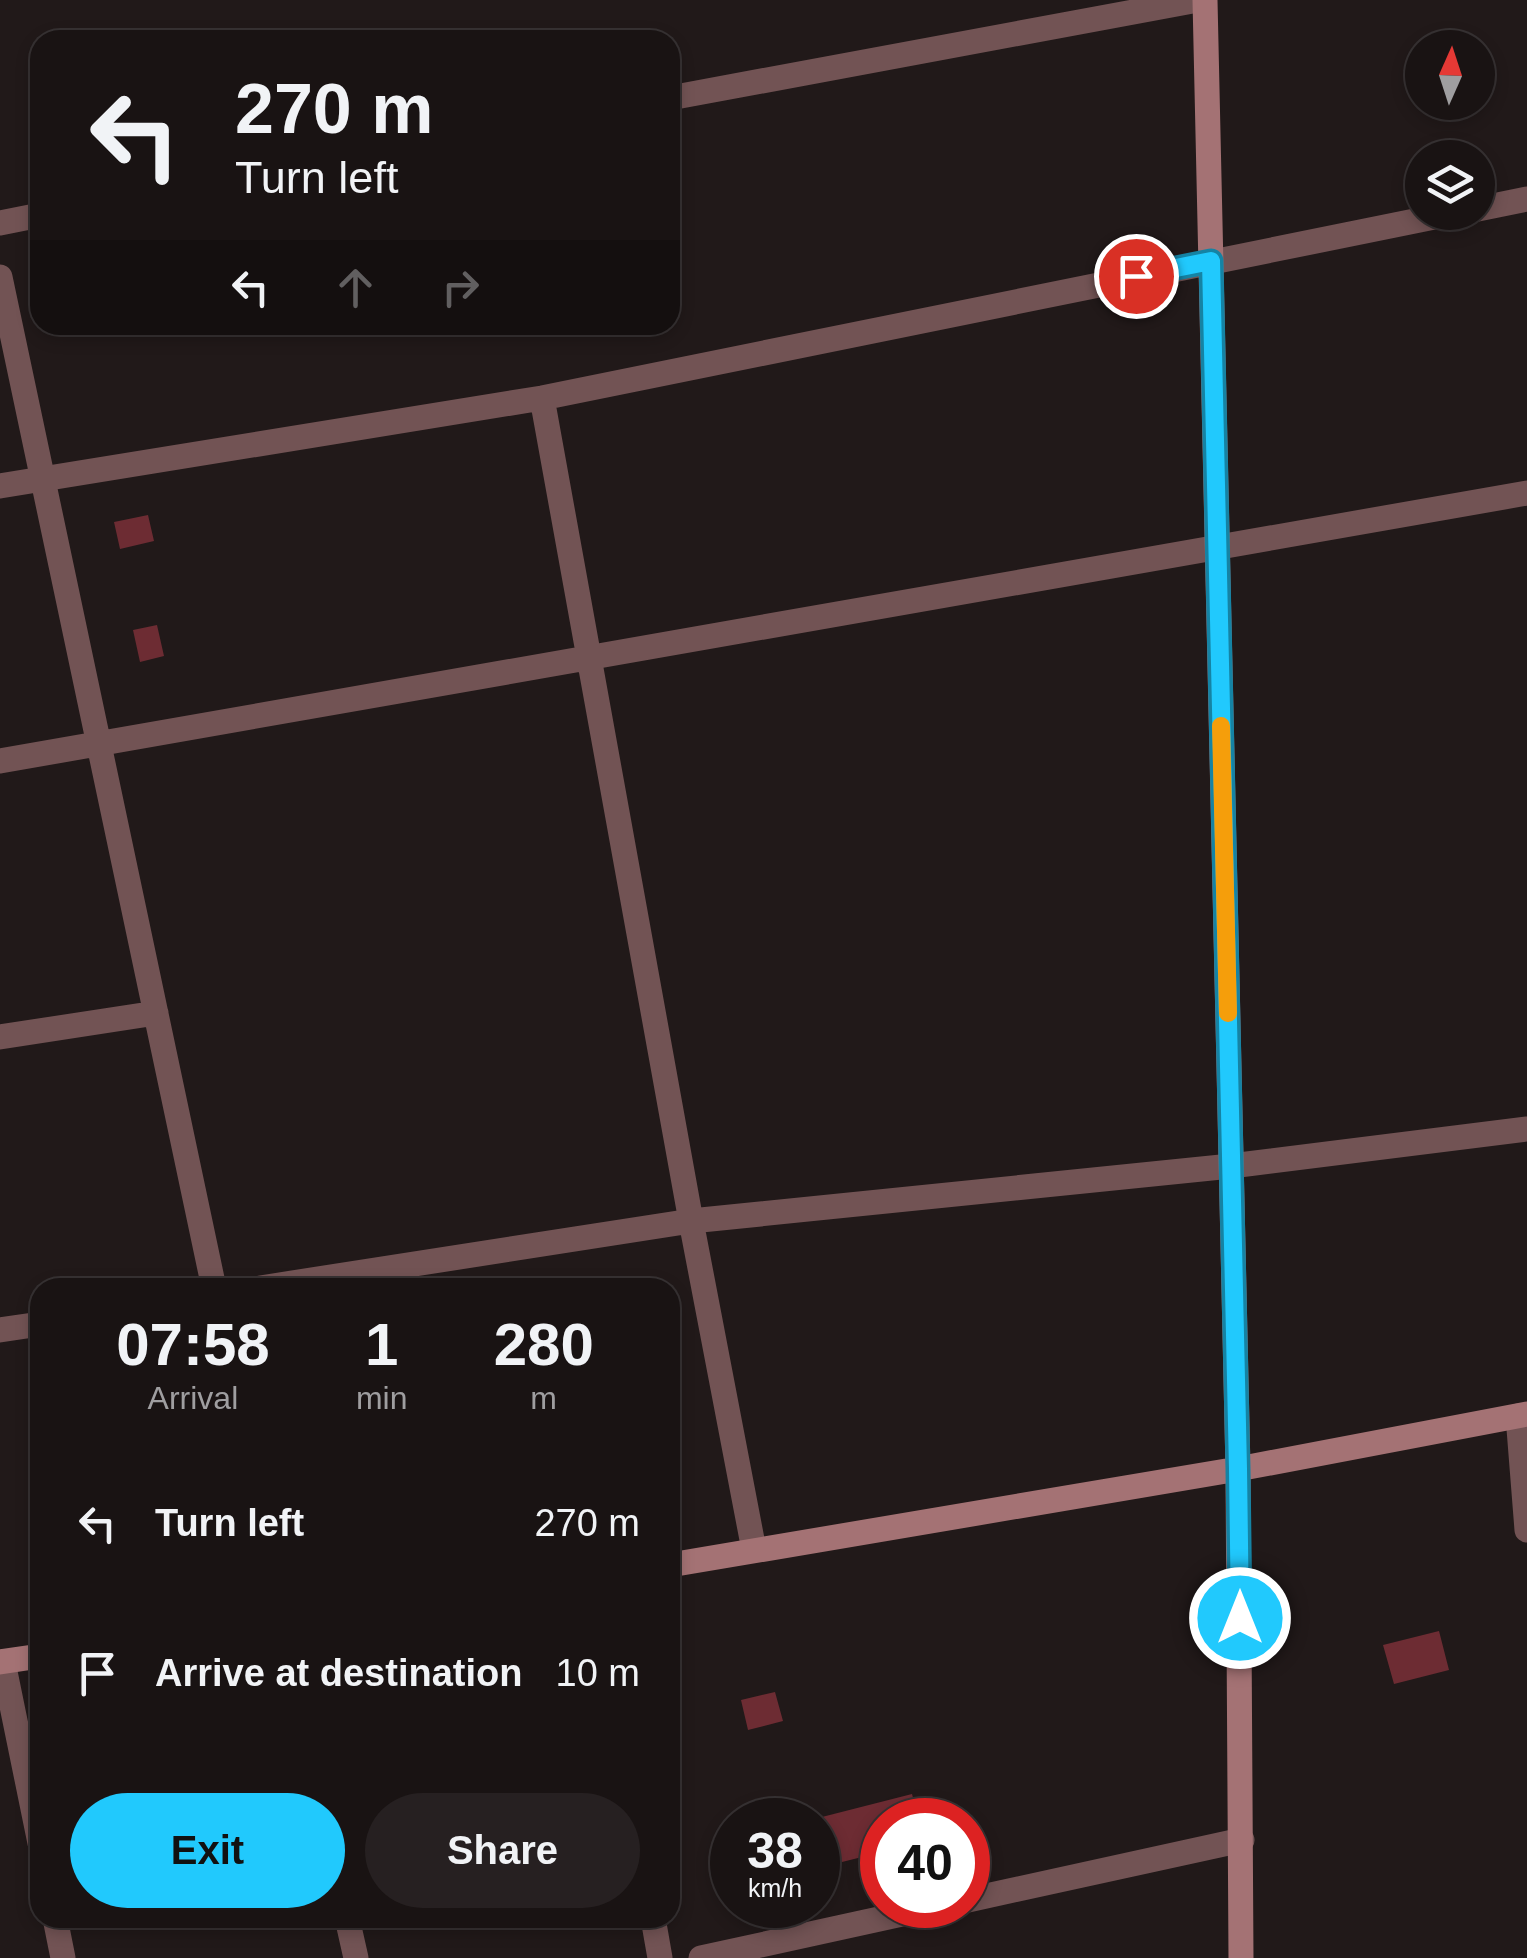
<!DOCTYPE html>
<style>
body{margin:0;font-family:Arial,sans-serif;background:#262021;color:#f1f3f6;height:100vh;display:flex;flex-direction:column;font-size:38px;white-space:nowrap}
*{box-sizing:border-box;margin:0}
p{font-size:32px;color:#9f9ea0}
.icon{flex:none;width:55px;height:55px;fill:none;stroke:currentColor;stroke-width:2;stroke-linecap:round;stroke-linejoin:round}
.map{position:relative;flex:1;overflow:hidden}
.sheet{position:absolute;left:30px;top:1278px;width:650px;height:650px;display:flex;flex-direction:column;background:#191313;border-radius:30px;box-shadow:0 5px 15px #0003,0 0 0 2px #373233}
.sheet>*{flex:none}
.guide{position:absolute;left:30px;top:30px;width:650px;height:305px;border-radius:30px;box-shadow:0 5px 15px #0003,0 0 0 2px #373233;background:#191313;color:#f1f3f6;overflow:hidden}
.needle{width:65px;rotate:3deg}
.buttons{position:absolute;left:1405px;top:30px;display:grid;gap:20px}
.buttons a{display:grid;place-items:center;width:90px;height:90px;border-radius:50%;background:#191313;box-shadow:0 5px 15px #0003,0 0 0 2px #373233;font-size:50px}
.speed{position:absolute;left:710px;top:1798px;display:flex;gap:20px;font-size:50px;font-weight:700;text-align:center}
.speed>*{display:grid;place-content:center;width:130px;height:130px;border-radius:50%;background:#191313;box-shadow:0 5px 15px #0003,0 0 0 2px #373233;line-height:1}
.speed small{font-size:25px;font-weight:400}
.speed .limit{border:15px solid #d22;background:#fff;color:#111}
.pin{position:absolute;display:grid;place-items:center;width:85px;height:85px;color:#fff;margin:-42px;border:5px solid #fff;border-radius:50%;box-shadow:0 2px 10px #0007}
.me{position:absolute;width:110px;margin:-55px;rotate:0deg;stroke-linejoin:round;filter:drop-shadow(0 0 8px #0008)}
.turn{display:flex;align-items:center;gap:35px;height:210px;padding:0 40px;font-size:45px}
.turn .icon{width:130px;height:130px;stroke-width:2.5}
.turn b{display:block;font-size:70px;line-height:85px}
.lanes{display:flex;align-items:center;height:95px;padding:0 40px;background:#0003;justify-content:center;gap:50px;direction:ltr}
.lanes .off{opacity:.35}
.eta{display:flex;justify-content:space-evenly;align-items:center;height:170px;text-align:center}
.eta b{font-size:60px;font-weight:700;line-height:70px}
.primary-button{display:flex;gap:20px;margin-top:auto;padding:20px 40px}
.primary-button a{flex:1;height:115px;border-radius:60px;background:#21c9fd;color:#111;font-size:40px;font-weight:700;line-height:115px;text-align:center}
.primary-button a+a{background:#262021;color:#f1f3f6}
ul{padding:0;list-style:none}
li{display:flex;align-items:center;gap:30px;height:150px;padding:0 40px}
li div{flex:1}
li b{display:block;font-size:38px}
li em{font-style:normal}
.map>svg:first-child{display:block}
</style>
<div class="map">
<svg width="1527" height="1958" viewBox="0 0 1527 1958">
<rect width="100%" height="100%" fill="#211919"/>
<!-- building -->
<path fill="#6d2c33" d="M148,515L154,541L120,549L114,522Z
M157,625L164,656L140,662L133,630Z
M1439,1631L1449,1670L1394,1684L1383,1645Z
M775,1692L783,1721L748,1730L741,1700Z
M912,1794L919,1820H882V1852L830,1865L818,1818Z"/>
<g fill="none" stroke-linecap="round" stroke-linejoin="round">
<!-- street -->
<path stroke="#725354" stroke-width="25" d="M670,98L1198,0
M1478,209L1527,199
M0,223L40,215
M0,277L214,1288
M542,398L691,1221L754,1550
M0,486L542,398L1459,212
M0,761L1527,493
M0,1037L156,1013
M260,1288L691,1221L1231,1166L1527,1129
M0,1330L40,1324
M1518,1416L1527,1530
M3,1662L40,1843
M968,1900L1242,1840
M55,1918L63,1958
M347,1918L356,1958
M653,1918L660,1958
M701,1958L943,1905"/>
<!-- secondary -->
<path stroke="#a47274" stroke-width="25" d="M1205,0L1238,1469L1241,1958
M670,1565L1238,1469L1527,1414
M0,1662L40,1656"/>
</g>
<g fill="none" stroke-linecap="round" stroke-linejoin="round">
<!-- route casing -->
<g stroke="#1583a4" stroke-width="25">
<path id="route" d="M1136,276L1211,261L1238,1469L1240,1618"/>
</g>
<!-- route -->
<use href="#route" stroke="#21c9fd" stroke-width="18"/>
<!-- slow -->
<path stroke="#f59e0b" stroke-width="18" d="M1221,726L1228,1013"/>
</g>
</svg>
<div class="buttons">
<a><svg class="needle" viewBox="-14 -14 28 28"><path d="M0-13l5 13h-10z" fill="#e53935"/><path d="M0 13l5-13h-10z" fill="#9f9ea0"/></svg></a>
<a><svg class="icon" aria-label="layers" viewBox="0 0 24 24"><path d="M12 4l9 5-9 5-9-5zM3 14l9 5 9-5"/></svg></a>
</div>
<div class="speed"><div>38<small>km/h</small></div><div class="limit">40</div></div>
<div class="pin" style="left:1136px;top:276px;background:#d93025"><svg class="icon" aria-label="arrive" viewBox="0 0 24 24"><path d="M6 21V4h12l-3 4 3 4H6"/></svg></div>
<svg class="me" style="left:1240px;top:1618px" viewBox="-20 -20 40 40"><circle r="17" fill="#21c9fd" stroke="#fff" stroke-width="3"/><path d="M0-11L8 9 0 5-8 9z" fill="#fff"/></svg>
<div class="guide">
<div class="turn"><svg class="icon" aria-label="left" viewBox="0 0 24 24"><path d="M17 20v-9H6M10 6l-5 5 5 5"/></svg><div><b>270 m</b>Turn left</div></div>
<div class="lanes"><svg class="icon" aria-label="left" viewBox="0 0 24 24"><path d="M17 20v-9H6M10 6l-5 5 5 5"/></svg><svg class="icon off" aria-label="ahead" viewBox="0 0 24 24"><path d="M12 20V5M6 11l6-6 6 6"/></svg><svg class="icon off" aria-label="right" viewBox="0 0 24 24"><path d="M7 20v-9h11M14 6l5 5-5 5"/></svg></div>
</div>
<section class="sheet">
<div class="eta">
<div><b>07:58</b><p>Arrival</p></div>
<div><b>1</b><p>min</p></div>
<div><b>280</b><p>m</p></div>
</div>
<ul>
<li><svg class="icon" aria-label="left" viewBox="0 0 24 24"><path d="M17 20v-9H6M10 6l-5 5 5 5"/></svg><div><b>Turn left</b></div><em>270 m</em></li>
<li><svg class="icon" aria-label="arrive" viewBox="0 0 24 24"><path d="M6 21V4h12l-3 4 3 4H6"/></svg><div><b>Arrive at destination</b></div><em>10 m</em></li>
</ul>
<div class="primary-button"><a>Exit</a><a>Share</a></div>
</section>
</div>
